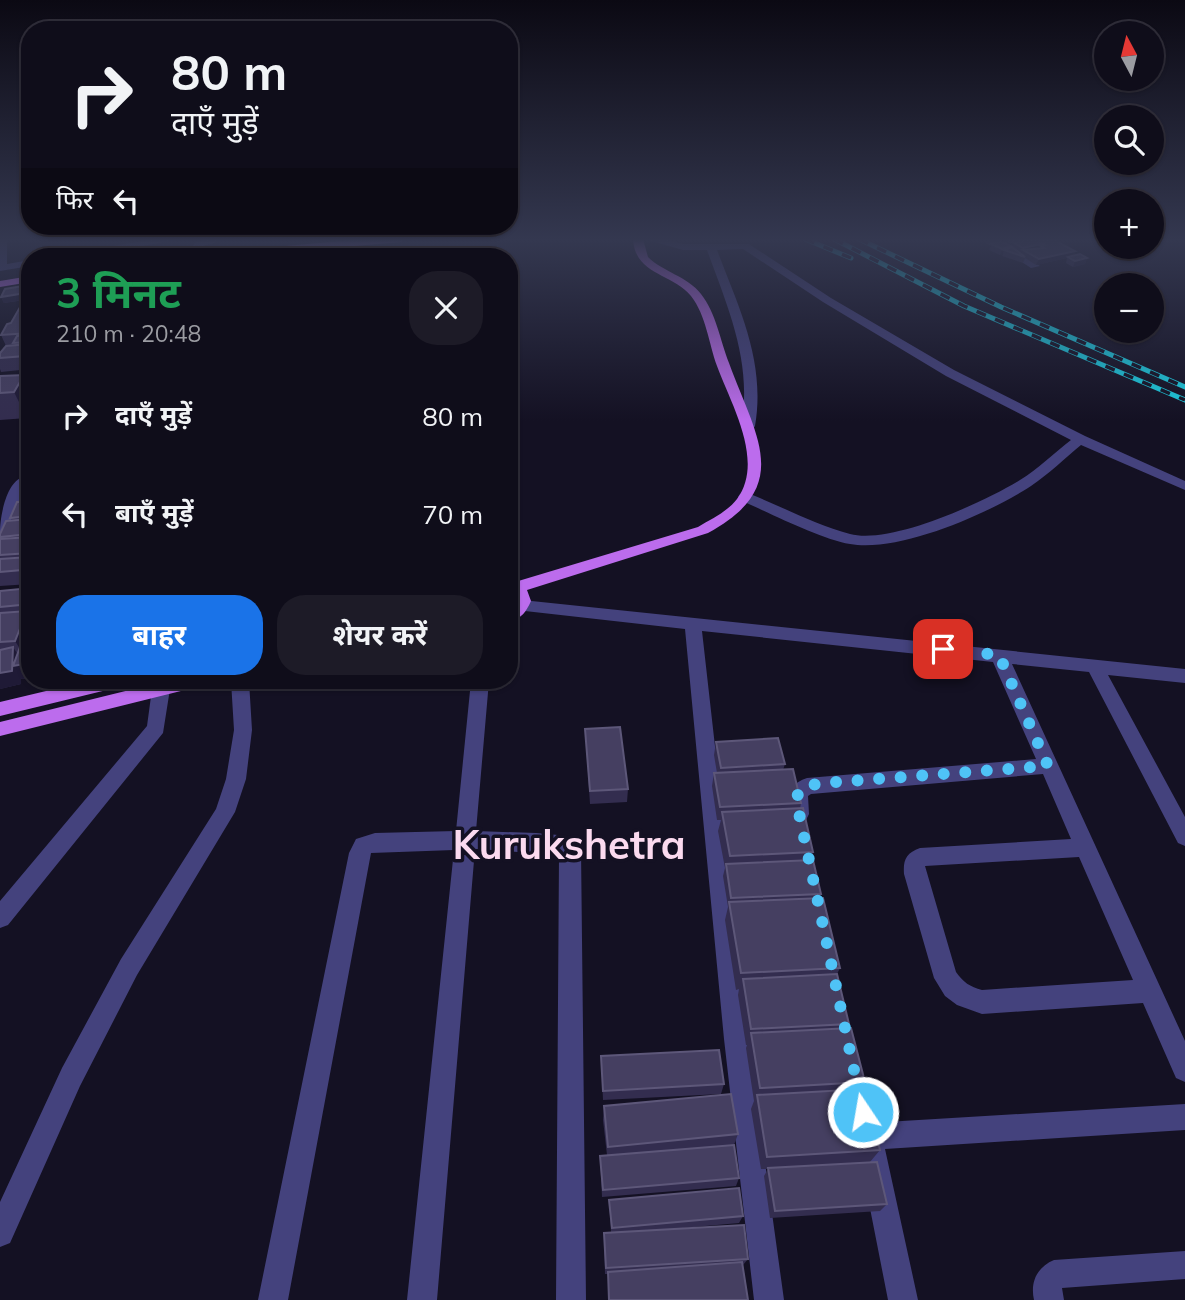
<!DOCTYPE html>
<html lang="hi">
<meta charset="utf-8">
<style>
body{margin:0;font-family:Mulish,"Noto Sans Devanagari",sans-serif;background:#1d1b27;color:#f1f3f6;height:100vh;display:flex;flex-direction:column;font-size:26px;white-space:nowrap}
*{box-sizing:border-box;margin:0}
p{font-size:23px;color:#9b9ca2}
.icon{flex:none;width:38px;height:38px;fill:none;stroke:currentColor;stroke-width:2;stroke-linecap:round;stroke-linejoin:round}
.map{position:relative;flex:1;overflow:hidden}
.drawer{position:absolute;left:21px;top:248px;width:497px;height:441px;display:flex;flex-direction:column;background:#0f0d1a;border-radius:28px;box-shadow:0 2px 5px #0004,0 0 0 2px #2f2d39}
.drawer>*{flex:none}
.banner{position:absolute;left:21px;top:21px;width:497px;height:214px;border-radius:28px;box-shadow:0 2px 5px #0004,0 0 0 2px #2f2d39;background:#0f0d1a;color:#f1f3f6;overflow:hidden}
.needle{width:46px;rotate:353deg}
.tools{position:absolute;left:1094px;top:21px;display:grid;gap:14px}
.tools a{display:grid;place-items:center;width:70px;height:70px;border-radius:50%;background:#0f0d1a;box-shadow:0 2px 5px #0004,0 0 0 2px #2f2d39;font-size:35px}
.pin{position:absolute;display:grid;place-items:center;width:60px;height:60px;color:#fff;margin:-30px;border-radius:14px;box-shadow:0 4px 10px #0006}
.me{position:absolute;width:77px;margin:-38px;rotate:348deg;stroke-linejoin:round;filter:drop-shadow(0 0 5px #0008)}
.turn{display:flex;align-items:center;gap:24px;height:147px;padding:0 35px;font-size:32px}
.turn .icon{width:91px;height:91px;stroke-width:2.5}
.turn b{display:block;font-size:49px;line-height:60px}
.then{display:flex;align-items:center;height:66px;padding:0 35px;background:#0003;gap:14px;font-size:26px}
.round{display:grid;place-items:center;flex:none;width:74px;height:74px;border-radius:28px;background:#1d1b27}
.overview{display:flex;align-items:center;justify-content:space-between;height:119px;padding:0 35px}
h1{font-size:42px;font-weight:700;line-height:52px;color:#1e9e55}
.primary-button{display:flex;gap:14px;margin-top:auto;padding:14px 35px}
.primary-button a{flex:1;height:80px;border-radius:28px;background:#1a73e8;color:#fff;font-size:28px;font-weight:700;line-height:80px;text-align:center}
.primary-button a+a{background:#1d1b27;color:#f1f3f6}
ul{padding:0;list-style:none}
li{display:flex;align-items:center;gap:21px;height:98px;padding:0 35px}
li div{flex:1}
li b{display:block;font-size:26px}
li em{font-style:normal}
.map>svg:first-child{display:block}
</style>
<div class="map">
<svg width="1185" height="1300" viewBox="0 0 1185 1300">
<rect width="100%" height="100%" fill="#141123"/>
<g fill="none" stroke-linecap="round" stroke-linejoin="round">
<!-- minor -->
<path fill="#44427d" fill-rule="evenodd" d="M0,239H7V264L30,260V266L0,271Z
M156,239H181L82,257H59L64,254Z
M208,239H228L203,246L194,257H184L196,242Z
M644,239H663L683,244H749L831,298L954,370L1085,436L1185,481V490L1081,445C1065,458 1049,474 1031,486C990,513 899,553 850,544C820,539 770,513 740,500L738,497L740,494H750C783,507 816,525 850,534C891,545 984,502 1020,480C1038,469 1054,453 1071,440L946,376L823,302L743,249L717,250C739,308 766,362 755,426L753,429H743L741,426C753,363 728,308 707,250H683Z
M986,239H998L1040,266L1031,268Z
M23,477L28,478L30,482L8,527L0,532C0,517 6,482 23,477Z
M522,600L1185,669V683L1108,675L1185,817V846L1178,843L1089,672L1012,664L1185,1041V1082L1176,1078L1143,1003L982,1014L957,1005L945,996L934,978L904,874C903,860 906,853 920,848L1071,839L1043,774L811,794L808,796L809,814L806,820L799,823L792,820C783,802 787,784 807,778L1036,759L993,662L702,631L748,1039L784,1300H754L724,1039L685,629L516,610L514,606ZM1079,857L1133,980L982,990C970,987 963,982 956,972L925,866Z
M231,681H249L252,730L246,779L235,812L137,975L80,1086L10,1243L0,1247V1202L62,1068L121,959L216,809L226,779L234,730Z
M471,681H489L476,831L536,833L558,835L577,842L581,849L586,1300H556L559,855L478,849H475L437,1300H407L454,850L371,853L288,1300H258L349,853L356,839L375,833L456,831Z
M161,682L167,684L170,689L163,733L8,925L0,928V901L147,726L152,689L155,684Z
M1185,1104V1130L885,1149L918,1300H888L856,1137L860,1127L869,1123Z
M1185,1251V1279L1062,1288L1064,1300H1034C1030,1282 1037,1267 1054,1260Z"/>
<!-- major -->
<path fill="#bc6ced" fill-rule="evenodd" d="M364,239H406L401,242L227,257H189L194,254Z
M633,239H643L648,257C663,272 687,276 701,294C716,313 720,340 729,363C755,435 795,486 708,533L527,590L531,601C526,612 522,618 509,622V608L515,601L509,593V580L515,582L698,527C711,519 727,512 737,499C765,461 731,404 717,366C709,344 706,315 691,296C672,273 635,275 633,239Z
M206,246L211,249L210,251L151,257H115L120,254Z
M30,276V282L0,287V281Z
M88,681H124L121,686L115,688L0,716V702Z
M166,681H202L199,686L193,688L0,736V722Z"/>
<!-- rail casing -->
<g stroke="#1cd0e3" stroke-width="5">
<path id="rail" d="M805,239L851,258
M834,239L964,306L1185,400
M859,239L1001,307L1185,387"/>
</g>
<!-- rail -->
<use href="#rail" stroke="#141123" stroke-width="3.5" stroke-dasharray="10" stroke-linecap="butt"/>
</g>
<!-- wall -->
<path fill="#332d4f" d="M987,239H1001L1002,242L1003,239H1028V240L1075,251L1074,255L1087,258L1085,264L1073,267L1066,263L1067,258L1036,265L1025,258L1023,263L1002,256L1003,254L1000,255L989,250L991,246L985,243Z
M30,287V369L1,372L0,369V353L6,346L1,335L11,323L24,300L4,303L1,297Z
M0,376L30,386V414L27,418L0,420Z
M30,471V584L0,586V534L12,520L10,518L21,502L29,495L23,485Z
M30,588V678L22,679L21,678V684L0,689V591Z
M585,729L628,789L627,802L590,804Z
M716,742L785,764L783,770L801,803L800,809L813,852L811,860L821,894L819,898L840,968L837,974L849,1024L847,1028L865,1082L860,1089L880,1150L870,1162L887,1204L880,1211L770,1218L764,1176L768,1169H761L751,1109L754,1101L746,1048L747,1045H746L738,995L739,989L736,990L725,920L728,907L723,876L725,868L718,831L721,820H717L712,786L714,773H717L714,755Z
M601,1056L724,1084L721,1094L603,1100Z
M604,1106L738,1134L734,1145L739,1178L736,1186L602,1197L600,1156L607,1155L603,1120Z
M609,1200L743,1216L739,1223L672,1229L748,1259L743,1265L748,1300H609L608,1274H605L604,1240V1233L611,1232Z"/>
<!-- shaded-wall -->
<path fill="#1f1a36" d="M1022,239H1028L1026,244L1014,243L1013,247L1004,250L1003,254L1000,255L1002,249L1008,247L1010,242Z
M1041,244L1039,250H1023L1021,254L1023,248Z
M1075,251L1073,257H1068L1067,258L1036,265L1039,259Z
M1087,258L1085,264L1073,267L1075,261Z
M29,285L30,295L28,299L4,303L1,297Z
M30,346V366L25,356Z
M24,375L30,386V414L27,418L14,392Z
M28,557L30,560V582L22,570Z
M27,611L30,615V640L24,655L15,641Z
M13,647L22,661L30,663V678L22,679L21,678V684L0,689V673Z"/>
<!-- building -->
<path fill="#453f61" stroke="#5d5779" stroke-width="2" d="M1005,239H1022L1010,242Z
M1033,239L1041,244L1023,248L1014,243Z
M1052,239L1075,251L1039,259L1023,250L1044,248L1041,246L1045,245L1038,241Z
M1000,241L1011,246L1002,249L991,244Z
M1012,247L1025,257L1004,250Z
M295,250L319,252L314,257H288Z
M1080,254L1087,258L1075,261L1068,257Z
M29,285L25,293L1,297L5,289Z
M27,295H30V333L1,335L7,324L11,323Z
M30,335V342L13,343L17,336Z
M30,344L25,356L0,358V353L6,346Z
M24,375L14,392L0,393V376Z
M29,471L30,484L23,485Z
M24,495H30V501L21,502Z
M30,501V516L10,518L17,502Z
M30,519V534L0,537V534L6,521Z
M30,537V553L0,555V539Z
M28,557L22,570L0,572V559Z
M30,588V604L0,607V591Z
M27,611L15,641L0,642V613Z
M29,623L30,663L13,666Z
M13,647L12,671L0,673V650Z
M620,727L628,789L590,791L585,729Z
M778,738L785,764L721,768L716,742Z
M793,769L801,803L720,807L714,773Z
M803,808L813,852L730,856L722,812Z
M813,860L821,894L731,898L726,864Z
M823,898L840,968L741,973L729,902Z
M837,974L849,1024L751,1029L743,979Z
M851,1028L865,1082L760,1088L751,1033Z
M719,1050L724,1084L603,1091L601,1056Z
M865,1089L880,1150L767,1157L757,1095Z
M731,1094L738,1134L608,1147L604,1106Z
M734,1145L739,1178L603,1190L600,1156Z
M877,1162L887,1204L775,1211L768,1168Z
M739,1188L743,1216L612,1228L609,1200Z
M744,1225L748,1259L606,1268L604,1233Z
M742,1262L748,1300H609L608,1272Z"/>
<!-- sky -->
<linearGradient id="sky" x2="0" y2="1"><stop stop-color="#0b0913"/><stop offset="0.57" stop-color="#343850"/><stop offset="1" stop-color="#343850" stop-opacity="0"/></linearGradient>
<rect width="1185" height="421" fill="url(#sky)"/>
<g fill="none" stroke-linecap="round" stroke-linejoin="round">
<!-- route -->
<path stroke="#4fc3f7" stroke-width="12" stroke-dasharray="0 21.6" d="M863,1112L797,804L798,792L807,786L823,783L1048,766L999,655L943,649"/>
</g>
<g text-anchor="middle" dominant-baseline="central" stroke-width="7" stroke-linejoin="round" paint-order="stroke">
<!-- town labels -->
<g font-size="40" font-weight="bold" fill="#fbdaef" stroke="#141123">
<text x="569" y="844">Kurukshetra</text>
</g>
</g>
</svg>
<div class="tools">
<a><svg class="needle" viewBox="-14 -14 28 28"><path d="M0-13l5 13h-10z" fill="#e53935"/><path d="M0 13l5-13h-10z" fill="#9b9ca2"/></svg></a>
<a><svg class="icon" aria-label="search" viewBox="0 0 24 24"><circle cx="10" cy="10" r="6"/><path d="M15 15l6 6"/></svg></a>
<a>+</a>
<a>−</a>
</div>
<div class="pin" style="left:943px;top:649px;background:#d93025"><svg class="icon" aria-label="arrive" viewBox="0 0 24 24"><path d="M6 21V4h12l-3 4 3 4H6"/></svg></div>
<svg class="me" style="left:863px;top:1112px" viewBox="-20 -20 40 40"><circle r="17" fill="#4fc3f7" stroke="#fff" stroke-width="3"/><path d="M0-11L8 9 0 5-8 9z" fill="#fff"/></svg>
<div class="banner">
<div class="turn"><svg class="icon" aria-label="right" viewBox="0 0 24 24"><path d="M7 20v-9h11M14 6l5 5-5 5"/></svg><div><b>80 m</b>दाएँ मुड़ें</div></div>
<div class="then">फिर<svg class="icon" aria-label="left" viewBox="0 0 24 24"><path d="M17 20v-9H6M10 6l-5 5 5 5"/></svg></div>
</div>
<section class="drawer">
<div class="overview"><div><h1>3 मिनट</h1><p>210 m · 20:48</p></div><a class="round"><svg class="icon" aria-label="close" viewBox="0 0 24 24"><path d="M6 6l12 12M18 6L6 18"/></svg></a></div>
<ul>
<li><svg class="icon" aria-label="right" viewBox="0 0 24 24"><path d="M7 20v-9h11M14 6l5 5-5 5"/></svg><div><b>दाएँ मुड़ें</b></div><em>80 m</em></li>
<li><svg class="icon" aria-label="left" viewBox="0 0 24 24"><path d="M17 20v-9H6M10 6l-5 5 5 5"/></svg><div><b>बाएँ मुड़ें</b></div><em>70 m</em></li>
</ul>
<div class="primary-button"><a>बाहर</a><a>शेयर करें</a></div>
</section>
</div>
